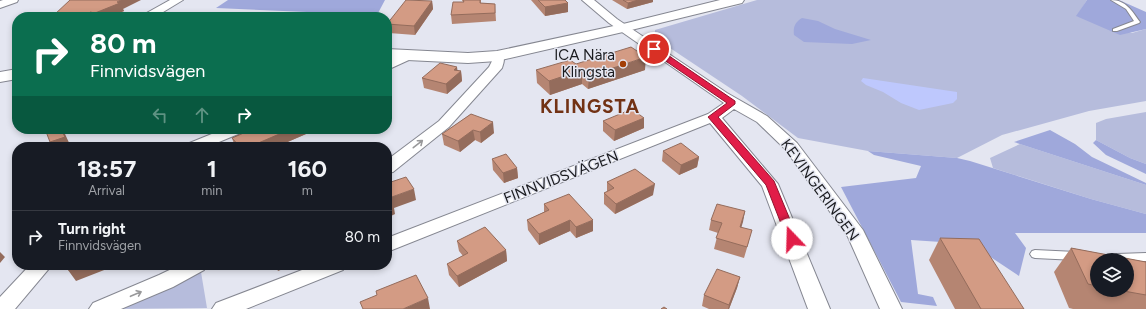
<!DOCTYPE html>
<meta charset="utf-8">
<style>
body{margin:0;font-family:Figtree,sans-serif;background:#20242c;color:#f1f3f6;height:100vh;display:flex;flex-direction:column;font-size:15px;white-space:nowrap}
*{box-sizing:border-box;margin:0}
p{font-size:13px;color:#9ea1a6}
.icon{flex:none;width:22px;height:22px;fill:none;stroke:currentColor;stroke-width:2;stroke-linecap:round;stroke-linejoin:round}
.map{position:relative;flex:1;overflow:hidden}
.panel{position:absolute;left:12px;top:142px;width:380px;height:128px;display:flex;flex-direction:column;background:#171b24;border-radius:16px;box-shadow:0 2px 6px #0003}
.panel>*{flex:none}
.guide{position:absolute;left:12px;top:12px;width:380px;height:122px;border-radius:16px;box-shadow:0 2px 6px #0003;background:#0b6e4f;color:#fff;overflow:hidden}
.buttons{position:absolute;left:1090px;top:253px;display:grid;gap:8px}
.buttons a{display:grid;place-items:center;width:44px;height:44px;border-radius:50%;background:#171b24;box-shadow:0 2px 6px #0003;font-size:20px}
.pin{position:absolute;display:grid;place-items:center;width:34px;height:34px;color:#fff;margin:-17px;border:2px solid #fff;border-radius:50%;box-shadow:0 1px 4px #0007}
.me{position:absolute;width:44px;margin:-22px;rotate:339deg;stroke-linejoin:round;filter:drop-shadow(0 0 3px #0008)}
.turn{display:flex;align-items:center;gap:14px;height:84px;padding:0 12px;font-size:18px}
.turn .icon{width:52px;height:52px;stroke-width:2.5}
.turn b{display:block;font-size:28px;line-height:34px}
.lanes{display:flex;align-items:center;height:38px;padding:0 12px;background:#0003;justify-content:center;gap:20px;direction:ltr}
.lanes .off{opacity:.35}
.eta{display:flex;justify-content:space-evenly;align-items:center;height:68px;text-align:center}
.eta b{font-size:24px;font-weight:700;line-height:28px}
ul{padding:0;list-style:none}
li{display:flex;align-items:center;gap:12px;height:52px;padding:0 12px;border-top:1px solid #363941}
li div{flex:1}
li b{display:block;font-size:15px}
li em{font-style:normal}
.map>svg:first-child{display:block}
</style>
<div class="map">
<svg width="1146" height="309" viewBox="0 0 1146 309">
<rect width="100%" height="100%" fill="#e4e6f1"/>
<!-- green -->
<path fill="#b6bcdc" d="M757,0H1087L1077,16L1132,33L1146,29V101L1089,111L1002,135L957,158L868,151L798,138L742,96L655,38V30Z
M1146,112V164L1130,158L1096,140V123L1106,119Z
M1020,144L1146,185V214L1091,199L993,168L990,158Z
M200,266L207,308L112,309Z"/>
<!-- forest -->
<path fill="#9fa8db" d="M228,0H443H385L377,15L216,8Z
M1087,0H1119L1146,12V29L1120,35L1076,16Z
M802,18L818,21L835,29L871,40L852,44L804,42L794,35C793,27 795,22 802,18Z
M1050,130L1075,144L1092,157L1146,183V185L1014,142Z
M1096,140L1130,158L1146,164V174L1106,155L1093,143Z
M868,151L957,158L970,161L1091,199L1146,214V233H1015L1026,248L1019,276L971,244L911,240L918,294L933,297L937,306L901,302L841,187L916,178L921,166L874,155Z"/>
<!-- water -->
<path fill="#bec8fd" d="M863,78L957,92V99L953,103L919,110L901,103L883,92L866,85L861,81Z"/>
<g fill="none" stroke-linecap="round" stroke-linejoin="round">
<!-- service casing -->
<g stroke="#858791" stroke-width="2">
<path id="service" d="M1111,0C1126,0 1132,11 1140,22L1139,23L1117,31H1113V29L1134,21L1126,9Z
M1035,250L1076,252L1079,253L1081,256L1079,259L1076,260L1035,258L1032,257L1030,254L1032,251Z
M1146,253V261H1127V260H1113L1112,258L1114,255L1117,254Z"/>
</g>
<!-- minor casing -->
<g stroke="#858791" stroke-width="2">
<path id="minor" d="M3,0H18L17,2L0,8V1Z
M170,0H183L155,17H141L143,15Z
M582,0H594L617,19L727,93L767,116L797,143L863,230L902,309H880L848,237L785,149L757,122L734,109L722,118L778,184L830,309H808L762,186L710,123L387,252V238L708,114L724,103L609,23Z
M406,52L411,53L412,56L411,59L387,70V61Z
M497,52L502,53C505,59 504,62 502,68L449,127L393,172L387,173V160L439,121L489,67L492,61L491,56L492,53Z
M224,129H246L243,132L207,147H185L187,144Z
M30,265H52L15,309H0V297Z
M180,265H207L204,270L173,287L121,309H89L93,303L159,275Z
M315,265H346L343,270L246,309H212L216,303Z"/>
</g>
<!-- tertiary casing -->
<g stroke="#858791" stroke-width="2">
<path id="tertiary" d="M720,0H744L742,3L623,32L497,61L468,63L387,59V49L468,53L497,51L623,24Z
M17,69V79L0,82V72Z"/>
</g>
<!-- service -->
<use href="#service" fill="#fff" fill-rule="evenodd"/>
<!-- minor -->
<use href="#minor" fill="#fff" fill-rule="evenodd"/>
<!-- tertiary -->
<use href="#tertiary" fill="#fff" fill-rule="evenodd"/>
</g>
<!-- wall -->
<path fill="#b58572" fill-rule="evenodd" d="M462,0H481V3L495,4L496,21L452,24L451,15L463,2Z
M531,0H565L568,12L545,16Z
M612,0H653V2L627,9Z
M432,1L433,9L415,35L389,33L387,24Z
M123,9L124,11L109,17H56L54,15Z
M576,64L645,70L588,89L582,84L550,95L537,83L536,70Z
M457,70L461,71L462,81L447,94L424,88L422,78Z
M471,114L494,133L481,143L475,140L460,152L444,145L442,134Z
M644,118V128L614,141L603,131V121Z
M253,129H304L306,134L276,147H235L232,138Z
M663,151L699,157L697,167L679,175L662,161Z
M492,159L517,168L518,178L504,183L493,170Z
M607,182L653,195L615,214L604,204V193L607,192Z
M544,204L593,231L576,238L570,231L539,245L528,230L527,220L544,212Z
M745,211L741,227L749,241L744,258L714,249L718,233L709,230L711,220Z
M940,238L1024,309H955L929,260Z
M457,241L506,250L507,261L459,287L449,275L447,264L463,256L459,251Z
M1071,248L1146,262V309H1073L1069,308L1054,272ZM1097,260L1127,290H1097Z
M740,277L737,288L729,309H709L702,306L704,295Z"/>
<!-- shaded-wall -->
<path fill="#946c5c" d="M121,0H141L123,9L124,11L109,17H97L95,13Z
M638,0H653V2L627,9L628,3Z
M432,1L433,9L415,35L414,26Z
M568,3V12L545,16V7Z
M90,12L93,17H85Z
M646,57L645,70L588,89L589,76Z
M457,67L458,74L461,71L462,81L447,94L446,84L454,70Z
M582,70V84L550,95L549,81Z
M644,118V128L614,141L615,130Z
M493,122L494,133L481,143L480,132Z
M61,129H62L65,134L71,147H54L50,142Z
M291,129H304L306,134L276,147H249Z
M473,130L475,140L460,152L458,141Z
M699,157L697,167L679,175L681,165Z
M517,168L518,178L504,183L503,173Z
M655,184L653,195L615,214L616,204Z
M414,189L416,200L394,208L395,214L387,218V206L389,198Z
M745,211L743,222L738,238L740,227Z
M570,220V231L539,245V234Z
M593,220V231L576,238V227Z
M506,250L507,261L459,287L457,276Z
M0,252L5,257L0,263Z
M81,265H117L76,281L68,270Z
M275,265H293L278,271Z
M740,277L737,288L729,309H728L729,305Z
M428,298L430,309H403Z"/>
<!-- building -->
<path fill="#d39b84" stroke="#946c5c" d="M70,0H121L117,2L120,3L95,13L90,12L85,17H61L54,15Z
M406,0L432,1L414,26L387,24Z
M463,0H480V3L495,4V13L451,15L453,2H464Z
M538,0H565L568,3L545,7Z
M623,0H638L628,3Z
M631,47L646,57L589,76L582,70L549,81L536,70L570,60L576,64Z
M440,63L457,67L454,70L461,71L446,84L422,78Z
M632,109L644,118L615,130L603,121Z
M471,114L493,122L480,132L473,130L458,141L442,134Z
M45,129H61L65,137L50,142Z
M253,129H291L249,147H240L232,138Z
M681,143L699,157L681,165L663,151Z
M506,154L517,168L503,173L492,159Z
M635,169L655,184L616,204L604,193L614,188L607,182Z
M17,175V189L13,176Z
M387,176L391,182L406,177L414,189L389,198L392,204L387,206Z
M569,194L593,220L576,227L570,220L539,234L527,220L549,210L544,204Z
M717,204L745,211L740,227L752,230L747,247L716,238L722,223L711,220Z
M485,227L506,250L457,276L447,264L468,253L457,241Z
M940,238L979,239L1024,309H981Z
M1071,248L1146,262V295L1118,290H1127V260H1097V286L1088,284Z
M67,265H81L68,270Z
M717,269L740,277L729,305L704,295Z
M416,275L428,298L403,309H363L360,302L377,295L376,291Z
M664,307L667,309H661Z"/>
<!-- one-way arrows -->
<defs><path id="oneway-shaft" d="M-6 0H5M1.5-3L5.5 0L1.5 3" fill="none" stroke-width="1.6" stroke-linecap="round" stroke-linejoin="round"/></defs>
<g stroke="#98989a">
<use href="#oneway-shaft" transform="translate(418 144) rotate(-38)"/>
<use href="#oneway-shaft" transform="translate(136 294) rotate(-23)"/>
</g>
<!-- route -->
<path fill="#e11d48" stroke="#92132f" d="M651,47H656L735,101V104L718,117L774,181L798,239L796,242H788L787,239L766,185L708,117L727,103L651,51Z"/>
<!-- markers -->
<circle fill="#a33f07" stroke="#e4e6f1" stroke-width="1.5" cx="623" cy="64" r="4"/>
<g text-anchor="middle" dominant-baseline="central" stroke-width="3" stroke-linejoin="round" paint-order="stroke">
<!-- poi labels -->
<g font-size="15" fill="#1a1b1f" stroke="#e4e6f1" text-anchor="end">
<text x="615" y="55">ICA Nära<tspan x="615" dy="17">Klingsta</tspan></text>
</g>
<!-- street labels -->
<g font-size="15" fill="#1a1b1f" stroke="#e4e6f1">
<text transform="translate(561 177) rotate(-21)">FINNVIDSVÄGEN</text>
<text transform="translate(820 190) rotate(54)">KEVINGERINGEN</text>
</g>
<!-- district labels -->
<g font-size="19" font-weight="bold" letter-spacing="1" fill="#723214" stroke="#e4e6f1">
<text x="590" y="106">KLINGSTA</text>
</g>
</g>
</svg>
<div class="buttons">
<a><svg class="icon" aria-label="layers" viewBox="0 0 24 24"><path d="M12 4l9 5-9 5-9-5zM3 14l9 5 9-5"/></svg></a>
</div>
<div class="pin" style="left:654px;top:49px;background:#d93025"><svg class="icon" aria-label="arrive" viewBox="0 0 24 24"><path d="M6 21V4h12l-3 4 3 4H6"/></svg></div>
<svg class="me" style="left:792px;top:239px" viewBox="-20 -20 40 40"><circle r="19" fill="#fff"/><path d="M0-13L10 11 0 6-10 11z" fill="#e11d48"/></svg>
<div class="guide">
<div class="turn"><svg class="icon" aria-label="right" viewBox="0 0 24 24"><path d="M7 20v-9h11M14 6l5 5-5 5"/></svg><div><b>80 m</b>Finnvidsvägen</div></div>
<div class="lanes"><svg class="icon off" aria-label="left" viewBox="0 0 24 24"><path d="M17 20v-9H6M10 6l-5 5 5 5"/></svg><svg class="icon off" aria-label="ahead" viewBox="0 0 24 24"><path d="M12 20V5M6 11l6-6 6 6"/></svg><svg class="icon" aria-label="right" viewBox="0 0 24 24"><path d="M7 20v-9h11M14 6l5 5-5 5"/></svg></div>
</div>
<section class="panel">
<div class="eta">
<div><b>18:57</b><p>Arrival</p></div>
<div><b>1</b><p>min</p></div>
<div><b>160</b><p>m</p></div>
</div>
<ul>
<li><svg class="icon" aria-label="right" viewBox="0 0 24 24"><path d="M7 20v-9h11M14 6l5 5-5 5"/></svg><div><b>Turn right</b><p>Finnvidsvägen</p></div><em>80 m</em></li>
</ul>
</section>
</div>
